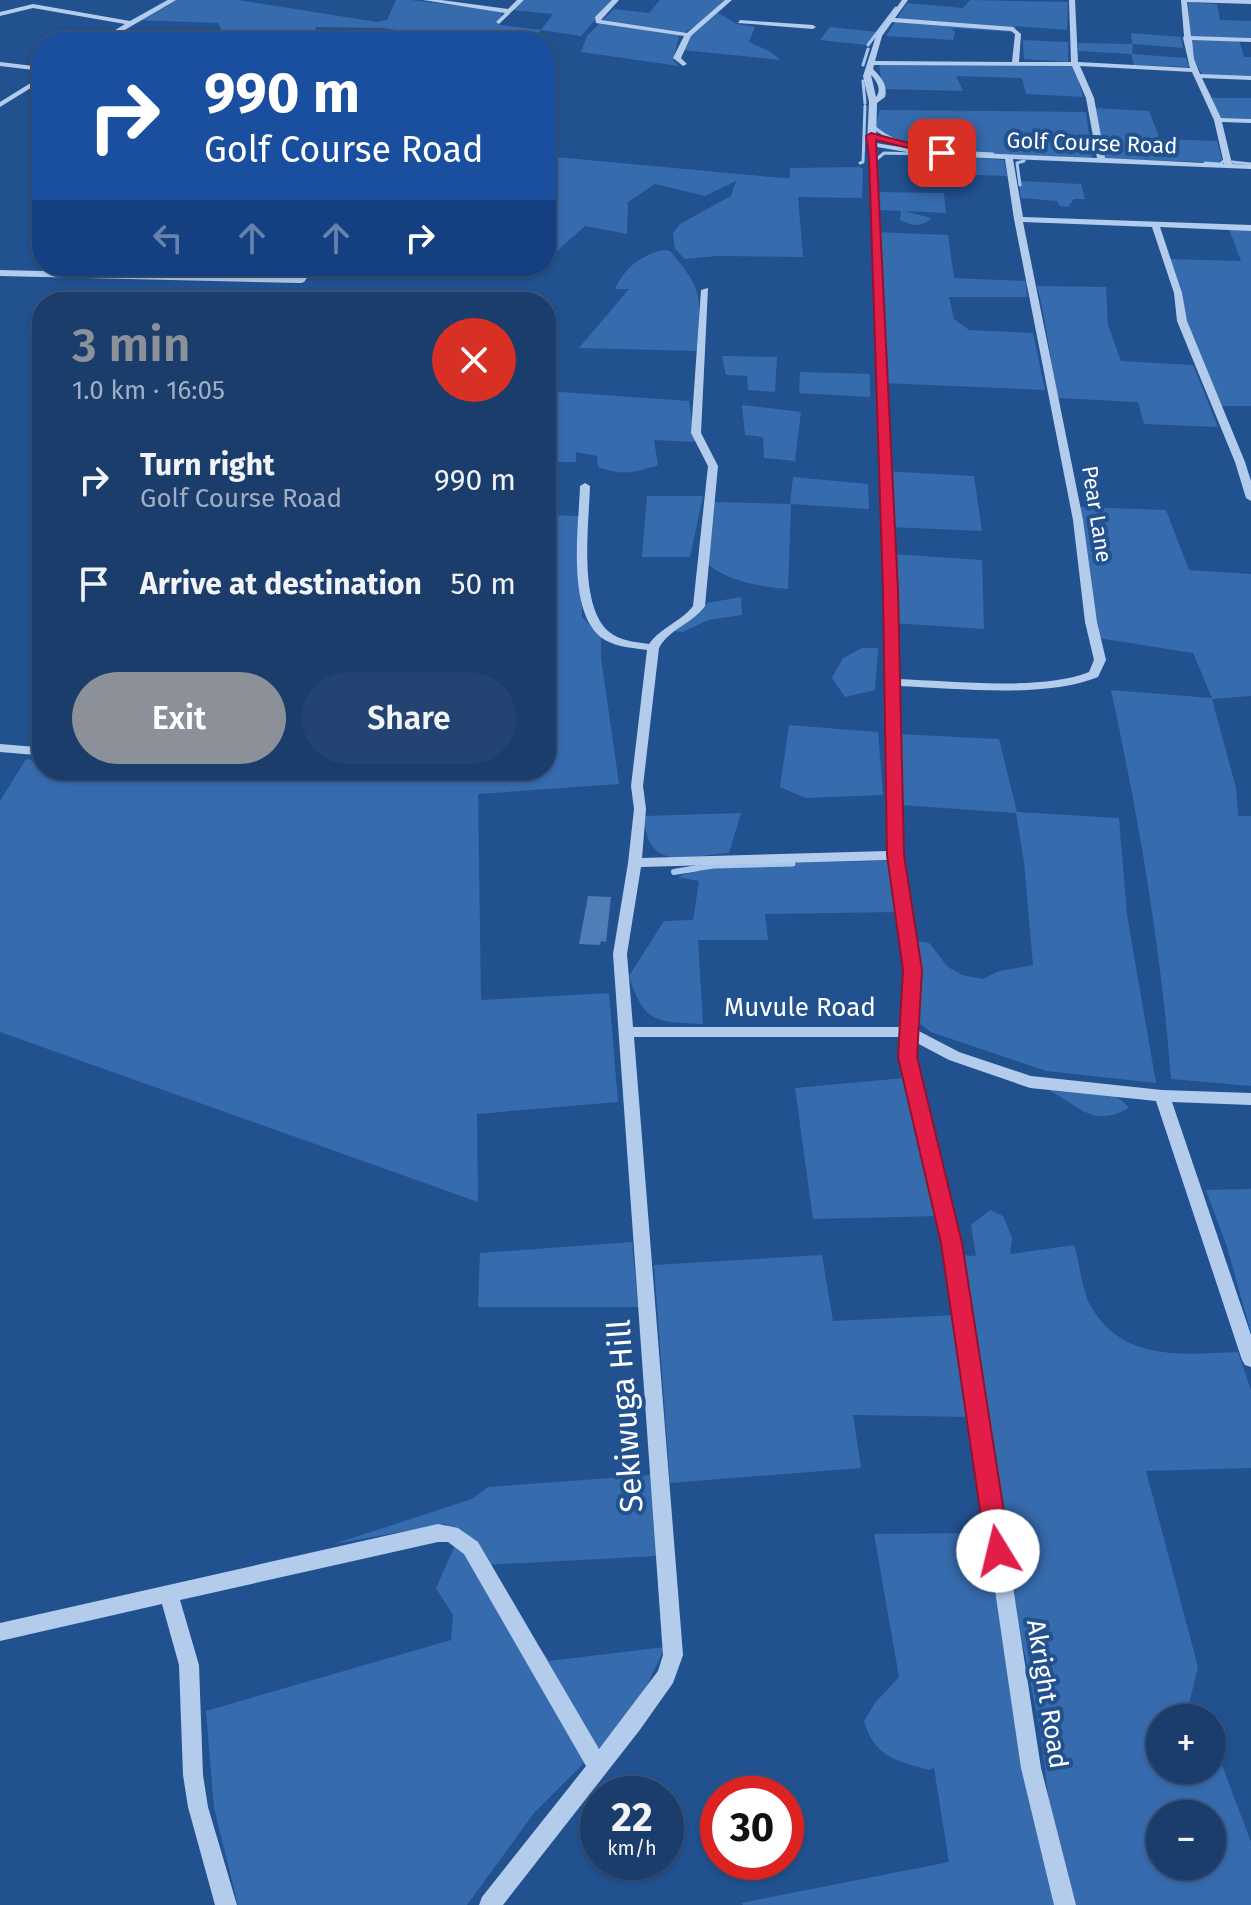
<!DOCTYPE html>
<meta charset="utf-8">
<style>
body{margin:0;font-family:"Fira Sans",sans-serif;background:#234472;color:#f1f3f6;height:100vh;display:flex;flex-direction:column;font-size:30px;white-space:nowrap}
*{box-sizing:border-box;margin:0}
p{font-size:26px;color:#9faec2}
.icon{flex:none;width:44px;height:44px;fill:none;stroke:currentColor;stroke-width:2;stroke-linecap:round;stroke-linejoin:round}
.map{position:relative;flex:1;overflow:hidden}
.side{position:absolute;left:32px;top:292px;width:524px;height:488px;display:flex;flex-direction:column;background:#1a3d6c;border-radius:32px;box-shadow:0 2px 6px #0004,0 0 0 2px #38567f}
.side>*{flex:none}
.top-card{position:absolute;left:32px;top:32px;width:524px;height:244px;border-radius:32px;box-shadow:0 2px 6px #0004,0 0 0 2px #38567f;background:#1a4fa0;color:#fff;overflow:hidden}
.controls{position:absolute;left:1146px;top:1704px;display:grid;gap:16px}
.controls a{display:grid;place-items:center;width:80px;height:80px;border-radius:50%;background:#1a3d6c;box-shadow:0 2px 6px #0004,0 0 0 2px #38567f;font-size:40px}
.speed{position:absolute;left:580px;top:1776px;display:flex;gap:16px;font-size:40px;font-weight:700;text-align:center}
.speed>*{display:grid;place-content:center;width:104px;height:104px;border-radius:50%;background:#1a3d6c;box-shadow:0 2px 6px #0004,0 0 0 2px #38567f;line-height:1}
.speed small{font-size:20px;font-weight:400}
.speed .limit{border:12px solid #d22;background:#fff;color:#111}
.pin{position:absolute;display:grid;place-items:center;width:68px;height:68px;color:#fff;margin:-34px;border-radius:16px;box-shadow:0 4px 12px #0006}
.me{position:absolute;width:88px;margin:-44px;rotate:351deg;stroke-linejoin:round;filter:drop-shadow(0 0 6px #0008)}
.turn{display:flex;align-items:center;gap:28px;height:168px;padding:0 40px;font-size:36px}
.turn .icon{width:104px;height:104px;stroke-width:2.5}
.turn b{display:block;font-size:56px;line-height:68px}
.lanes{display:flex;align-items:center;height:76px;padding:0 40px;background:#0003;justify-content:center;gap:40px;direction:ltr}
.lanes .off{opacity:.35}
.round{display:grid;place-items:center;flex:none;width:84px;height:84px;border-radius:42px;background:#234472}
.head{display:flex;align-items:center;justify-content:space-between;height:136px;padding:0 40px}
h1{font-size:48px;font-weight:600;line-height:60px;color:#8c9099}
.primary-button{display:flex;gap:16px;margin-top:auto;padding:16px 40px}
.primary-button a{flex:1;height:92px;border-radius:48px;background:#8c9099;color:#fff;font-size:32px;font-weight:600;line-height:92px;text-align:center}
.primary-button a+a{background:#234472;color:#f1f3f6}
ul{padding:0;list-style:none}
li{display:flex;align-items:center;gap:24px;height:104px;padding:0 40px}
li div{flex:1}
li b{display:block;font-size:30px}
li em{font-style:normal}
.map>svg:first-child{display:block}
</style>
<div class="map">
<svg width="1251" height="1905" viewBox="0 0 1251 1905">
<rect width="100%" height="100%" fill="#225190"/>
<!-- green -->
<path fill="#366bad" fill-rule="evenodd" d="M166,0H238L377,22L387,20L396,0H411L502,11L499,25L541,30L553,14L511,10L525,0H613L581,36L541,30L531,42H499L381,28L316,27L313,38L232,36L223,34L218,23L132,20Z
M660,0H724L713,15L679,36L673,60L679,66L581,52L587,36L614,9L649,13Z
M970,0L1068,2L1067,30L1016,26L1014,32L951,28L955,32L953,40L886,36L907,3L963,8Z
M1188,2L1217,4L1220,20L1251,21V38L1190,36Z
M718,13L737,24L755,27L749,42L769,51L781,60L683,50V43Z
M830,27L877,32L867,45L820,40Z
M1131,33L1181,37L1183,48L1133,44L1132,54L1186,58L1190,67L1134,65L1131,54L1078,51V43L1132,44Z
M1188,39L1239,40L1244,57H1251V77L1202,74L1191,55Z
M1023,40L1068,42V62L1024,59Z
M884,64L1074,65L1083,97L1026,94L1022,78L956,76L963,91L883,89L879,66Z
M1211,98H1251V119L1220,118Z
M1094,108L1149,111L1160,139L1217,141L1222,159L1218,162H1207L1109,159L1104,157Z
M880,110L1086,112L1092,158C1028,155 933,160 876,132L875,126Z
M941,155L1004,160L1007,176L942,174Z
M555,157L782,178H790V168L860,167L863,169L862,198L798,197L803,257L717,256L685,259L675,249L673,233L680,224L731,196L736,181L705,196L655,184L628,202L627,234L585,226L557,251L546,253V196L555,168Z
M1019,181L1081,184L1085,199H1074L1068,207L1060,206L1057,201L1021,198Z
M876,192L944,193L946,213L904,211L931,218C921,228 913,226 900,220L901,211L876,210Z
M1229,229L1251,230V406H1219L1184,329L1168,259L1241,261Z
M876,232L948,235L954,278L1026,281L1027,297H949L954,319L969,330L1033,333L1045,390L883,383Z
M663,250L670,251C707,294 699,297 697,351L579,348L629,289H615C625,267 640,256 663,250Z
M1037,286L1106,287L1108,325L1121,361L1193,365L1218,427L1144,424L1138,402L1058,398C1050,361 1047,323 1037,286Z
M722,356L777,357L775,392L748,390L747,376L726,375Z
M800,372L870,374V397L799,393Z
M546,391L689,401L695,442L654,440L658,465C634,473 623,476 598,467L597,456L576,452V462H546Z
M742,405L801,412L795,461L764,458L763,437L745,435Z
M883,471L974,476L982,531L888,527Z
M793,477L868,484L869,509L791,504L788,589C765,588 706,578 700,551C698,537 708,516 711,502L790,504Z
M647,496H703L690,557H642Z
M1080,507L1166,510L1189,570L1251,574V696L1212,699L1236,788L1238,816H1251V1086L1171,1079C1161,948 1139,819 1111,690L1212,698L1193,653L1098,638Z
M546,515L579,516L582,617L601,637V658L619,784L478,794L481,1000L609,993L618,1102L477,1114L478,1202L0,1032V801L26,759L35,760L42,749V770H546Z
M892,554L982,560L984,629L892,623Z
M741,597L742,615L708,620L683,632L669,631L707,603Z
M862,648H878L875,690L845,697L832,678L843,658Z
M789,725L878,732L883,795L806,798L780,787Z
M898,734L999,739L1017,812L1119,818L1127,915L1156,1083L1046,1071L931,1032L915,1020L918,991L916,941L929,943L948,967L962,975L983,979L999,971L1033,965L1024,862L1016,813L900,805Z
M741,813L729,853C686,856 647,873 644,816Z
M880,861H886L889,865L897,912L765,914L768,940H698L703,1024C657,1022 644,1024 629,976L664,921L693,920L699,881L678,877L706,864Z
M904,1078L939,1216L813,1219L795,1088Z
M1055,1083C1080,1086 1113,1088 1129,1108C1092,1128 1081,1107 1050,1091Z
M1251,1189V1333L1227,1247L1206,1190Z
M990,1210L1003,1216L1012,1238L1010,1254L1074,1245C1080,1264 1082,1294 1093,1310C1126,1362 1184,1354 1238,1352L1251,1390V1468L1146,1471L1198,1667L1189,1704L1198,1718H1160V1770H1212V1739L1251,1842V1905H1075L1049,1802L1040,1730L1009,1576L960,1255L976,1256L971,1225ZM1160,1814H1212V1866H1160Z
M632,1242L638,1307H478L480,1253Z
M822,1255L833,1321L956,1315L970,1417L853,1415L861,1468L670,1483L654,1265Z
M651,1475L658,1556L483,1565L549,1661L665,1647L643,1694L611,1736L534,1813L467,1905H238L214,1808L206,1711L451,1640L453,1615L436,1588L457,1541L445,1524L334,1544L472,1499L488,1487Z
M988,1533C1001,1659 1028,1781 1056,1905H743L741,1903L949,1862L934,1768L929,1770C897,1761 874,1757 864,1721L875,1703L899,1677L874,1534Z"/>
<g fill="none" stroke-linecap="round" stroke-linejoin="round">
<!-- stream-far2 -->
<path stroke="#a7c7ed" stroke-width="3" d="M868,45L896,8
M863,65L868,49
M863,81L865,103
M874,127C905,154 954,152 993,154
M877,159L884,153L921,154
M1232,162L1251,164
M860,163L863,162L865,106
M1205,163L1220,164L1224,161
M1020,185L1017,163L1024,161"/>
<!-- stream-far1 -->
<path stroke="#a7c7ed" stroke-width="5" d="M685,870L714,866L793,864"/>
<!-- stream -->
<path stroke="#a7c7ed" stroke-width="6" d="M674,872L698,868"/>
</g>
<!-- building -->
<path fill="#4f7db8" d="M588,896L611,897L606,942L601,941L600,945L579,944Z"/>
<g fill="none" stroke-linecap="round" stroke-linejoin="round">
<!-- minor -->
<path fill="#b3ccec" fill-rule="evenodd" d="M168,0H176L123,31L222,33L234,38L232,42H225L227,39L221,37L116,35L104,42H96L125,24L33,8L0,16V12L33,4L130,21Z
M423,0H441L508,9L517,0H524L499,24L496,22L505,13Z
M612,0H619L601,20L687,33L725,0H732L691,36L681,58L687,64L683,66L673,58L684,36L596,23L595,17Z
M902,0H908L895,18L1013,27L1021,34L1019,62H1071L1069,0H1075L1078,62L1190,68L1183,38L1184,36L1181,0H1251V4L1187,2L1191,36L1251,38V42L1192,40L1194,59L1200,74L1251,76V80L1202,78L1221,118L1251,119V123L1222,122L1232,164L1251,165V169L1013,159L1023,217L1251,225V231L1160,227L1182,293L1187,321L1245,462L1251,481V501L1246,498L1235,462L1177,321L1174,293L1152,227L1023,222L1083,520L1097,622L1106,660L1098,677C1043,699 958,688 898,686L902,855L919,970L915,1029L959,1052L1031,1076L1162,1090L1251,1093V1105L1172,1102L1251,1335V1367L1245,1365L1242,1360L1156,1101L1030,1088L949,1060L915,1042V1057L960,1243L1041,1768L1076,1905H1054L1021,1768L944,1243L901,1057L900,1037H634L683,1655L673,1683L639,1731L503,1905H479L482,1897L586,1766L464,1554L448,1542H438L180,1600L199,1665L203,1775L208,1807L237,1905H215L188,1807L183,1775L179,1665L162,1604L0,1641V1623L438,1524L458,1528L478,1542L599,1749L658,1671L663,1655L613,954L628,863L634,809L631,786L647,650C633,648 617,647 605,640C565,616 579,525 580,486L585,483L590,486C589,523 578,604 608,631C619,641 636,642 649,644C661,627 681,622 693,606L708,466L691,433L701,290L708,288L701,433L718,466L705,606C692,624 669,629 659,648L643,786L646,809L642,858L888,851L885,591L870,156L867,144L869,102L863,76L876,36ZM892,22L1011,31L1015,34L1012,62L875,61L882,36ZM874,65L1072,66L1086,98L1097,158L924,151L876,143L877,103L885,97C888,85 881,77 873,69ZM1080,66L1192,72L1214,120L1224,164L1105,158L1094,98ZM871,75C877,81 882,90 876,97ZM877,147L924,155L1005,159L1014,219L1073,520L1085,622L1094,660L1089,672C1042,691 950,681 898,679L897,591ZM889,860L905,970L900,1027H633L627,954L641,867Z
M740,20L813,25L816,27L813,29L738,23Z
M0,62L42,67V71L0,66Z
M42,76V81L0,107V102Z
M546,156L556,161L550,181L546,183L548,162Z
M307,266H316L304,282L301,283L0,276V270L299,277Z
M0,744L36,747L42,751L36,755L0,752Z"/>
</g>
<!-- route -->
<path fill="#e11d48" stroke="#92132f" stroke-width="2" d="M871,133L947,153L942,156L876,140L898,591L904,855L922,970L917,1057L962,1243L1010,1551L1007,1559L998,1562L989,1559L986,1551L941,1243L898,1057L903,970L887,855L883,591L869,157L866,136Z"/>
<g text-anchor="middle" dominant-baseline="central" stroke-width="8" stroke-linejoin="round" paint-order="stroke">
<!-- far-street labels -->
<g font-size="22" fill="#fff" stroke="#225190">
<text transform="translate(1092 143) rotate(2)">Golf Course Road</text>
<text transform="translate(1097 514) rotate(81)">Pear Lane</text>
</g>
<!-- street labels -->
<g font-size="26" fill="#fff" stroke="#225190">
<text x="800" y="1007">Muvule Road</text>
<text transform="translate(1047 1694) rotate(81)">Akright Road</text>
</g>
<!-- near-street labels -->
<g font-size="32" fill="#fff" stroke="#225190">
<text transform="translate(625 1416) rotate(-94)">Sekiwuga Hill</text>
</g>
</g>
</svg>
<div class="controls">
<a>+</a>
<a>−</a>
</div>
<div class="speed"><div>22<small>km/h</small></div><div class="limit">30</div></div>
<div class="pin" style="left:942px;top:153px;background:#d93025"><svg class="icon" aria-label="arrive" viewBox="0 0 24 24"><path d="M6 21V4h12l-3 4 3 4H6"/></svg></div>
<svg class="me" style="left:998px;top:1551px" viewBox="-20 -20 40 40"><circle r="19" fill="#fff"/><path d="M0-13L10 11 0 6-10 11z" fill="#e11d48"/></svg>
<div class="top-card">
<div class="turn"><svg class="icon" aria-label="right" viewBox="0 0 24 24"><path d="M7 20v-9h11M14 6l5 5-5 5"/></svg><div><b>990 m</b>Golf Course Road</div></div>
<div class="lanes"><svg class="icon off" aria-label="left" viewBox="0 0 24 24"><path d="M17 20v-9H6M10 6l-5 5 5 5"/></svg><svg class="icon off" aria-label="ahead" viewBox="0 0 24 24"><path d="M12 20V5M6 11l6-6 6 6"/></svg><svg class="icon off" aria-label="ahead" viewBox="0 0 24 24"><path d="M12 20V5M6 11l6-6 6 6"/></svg><svg class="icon" aria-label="right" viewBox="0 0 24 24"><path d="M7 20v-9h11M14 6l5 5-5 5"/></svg></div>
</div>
<section class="side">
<div class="head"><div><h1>3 min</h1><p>1.0 km · 16:05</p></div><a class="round" style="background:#d93025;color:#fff"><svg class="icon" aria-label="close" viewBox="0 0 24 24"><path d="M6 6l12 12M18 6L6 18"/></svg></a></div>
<ul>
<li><svg class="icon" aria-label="right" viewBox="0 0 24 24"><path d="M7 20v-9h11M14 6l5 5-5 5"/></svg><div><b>Turn right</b><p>Golf Course Road</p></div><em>990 m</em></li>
<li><svg class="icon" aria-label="arrive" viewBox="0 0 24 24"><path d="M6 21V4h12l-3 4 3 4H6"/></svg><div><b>Arrive at destination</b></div><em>50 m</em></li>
</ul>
<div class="primary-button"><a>Exit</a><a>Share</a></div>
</section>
</div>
